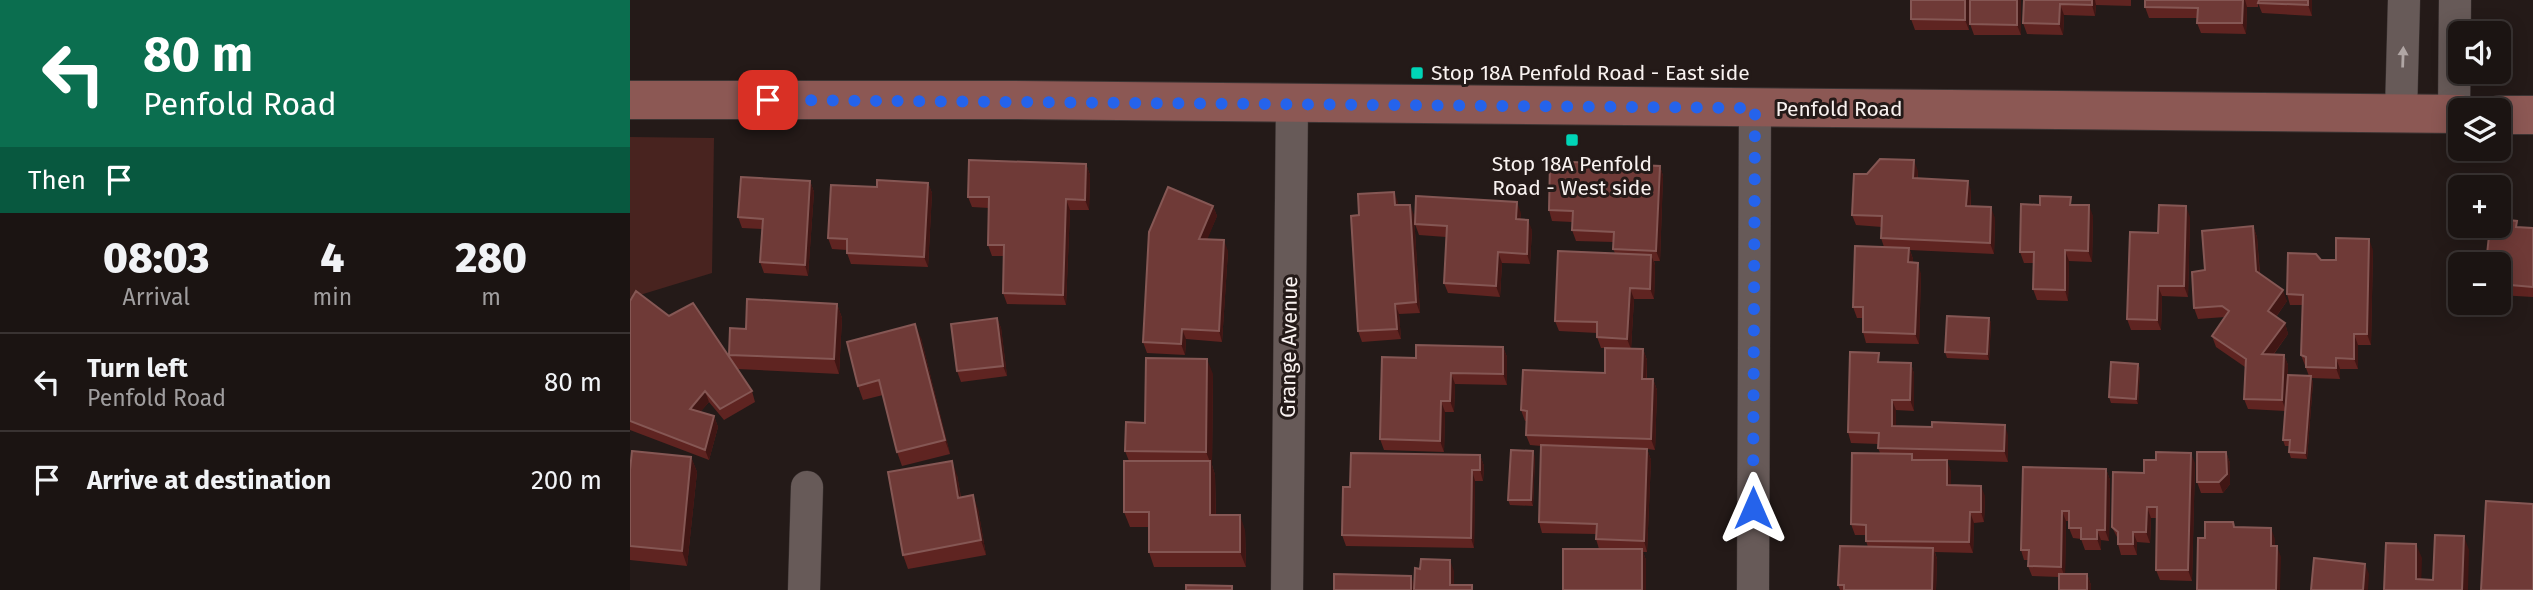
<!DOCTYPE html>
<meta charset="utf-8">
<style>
body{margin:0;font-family:"Fira Sans",sans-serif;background:#241d1b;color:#f1f3f6;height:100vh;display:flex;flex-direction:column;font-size:26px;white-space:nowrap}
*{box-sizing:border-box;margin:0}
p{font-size:23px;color:#a09e9f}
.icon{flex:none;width:38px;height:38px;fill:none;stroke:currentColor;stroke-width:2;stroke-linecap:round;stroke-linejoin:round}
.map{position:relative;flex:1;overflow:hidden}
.panel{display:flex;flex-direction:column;background:#1b1412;width:630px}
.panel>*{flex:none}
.top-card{background:#0b6e4f;color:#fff;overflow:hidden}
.buttons{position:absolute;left:1818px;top:21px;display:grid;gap:14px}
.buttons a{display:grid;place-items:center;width:63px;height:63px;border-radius:10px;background:#1b1412;box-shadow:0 4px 18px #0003,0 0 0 2px #393332;font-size:35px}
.pin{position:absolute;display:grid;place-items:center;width:60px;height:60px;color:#fff;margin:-30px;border-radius:14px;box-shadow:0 4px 10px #0006}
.me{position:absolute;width:77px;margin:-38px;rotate:0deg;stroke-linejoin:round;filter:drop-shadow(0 0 5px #0008)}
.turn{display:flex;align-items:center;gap:24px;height:147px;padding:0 28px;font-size:32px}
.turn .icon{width:91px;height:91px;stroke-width:2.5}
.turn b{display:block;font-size:49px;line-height:60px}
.then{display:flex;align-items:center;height:66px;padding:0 28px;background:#0003;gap:14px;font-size:26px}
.eta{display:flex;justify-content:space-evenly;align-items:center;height:119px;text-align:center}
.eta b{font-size:42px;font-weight:800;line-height:49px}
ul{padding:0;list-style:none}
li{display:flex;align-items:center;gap:21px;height:98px;padding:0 28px;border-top:2px solid #393332}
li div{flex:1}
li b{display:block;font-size:26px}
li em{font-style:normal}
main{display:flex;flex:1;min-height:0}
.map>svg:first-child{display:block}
</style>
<main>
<section class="panel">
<div class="top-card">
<div class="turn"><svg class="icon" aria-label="left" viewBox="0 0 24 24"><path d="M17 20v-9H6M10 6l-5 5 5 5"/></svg><div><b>80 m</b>Penfold Road</div></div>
<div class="then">Then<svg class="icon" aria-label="arrive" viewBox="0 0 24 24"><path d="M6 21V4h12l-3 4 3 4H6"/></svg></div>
</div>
<div class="eta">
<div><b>08:03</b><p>Arrival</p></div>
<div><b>4</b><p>min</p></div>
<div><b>280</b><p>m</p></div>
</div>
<ul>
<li><svg class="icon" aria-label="left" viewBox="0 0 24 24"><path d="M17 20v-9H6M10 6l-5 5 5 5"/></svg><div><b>Turn left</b><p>Penfold Road</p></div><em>80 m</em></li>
<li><svg class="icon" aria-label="arrive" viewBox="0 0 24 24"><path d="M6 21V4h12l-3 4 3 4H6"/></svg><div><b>Arrive at destination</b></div><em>200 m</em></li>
</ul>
</section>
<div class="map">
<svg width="1903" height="590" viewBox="0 0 1903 590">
<rect width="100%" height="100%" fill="#241a18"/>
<!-- green -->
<path fill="#48231f" d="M0,137L84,138L82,273L0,298Z"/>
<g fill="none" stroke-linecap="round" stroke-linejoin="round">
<!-- minor casing -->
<g stroke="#3c3433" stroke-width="33">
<path id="minor" d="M1771,113L1774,0
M1824,114L1825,0
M174,590L177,487
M657,590L662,103
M1123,590L1125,108"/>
</g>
<!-- secondary casing -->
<g stroke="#3c3433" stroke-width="40">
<path id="secondary" d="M0,100H385L1830,114
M1869,115H1903"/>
</g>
<!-- minor -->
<use href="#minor" stroke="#675a58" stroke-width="32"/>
<!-- secondary -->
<use href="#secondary" stroke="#8c5854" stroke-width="38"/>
</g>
<!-- wall -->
<path fill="#5f2421" d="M1281,0H1339V30H1285L1281,19Z
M1340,0H1391V35H1344L1340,24Z
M1394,0H1501V6L1466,5L1465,16L1434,15L1433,35L1397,34L1393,23Z
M1515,0H1682V16L1632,13L1628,3V7H1617L1616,34L1571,33L1567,23V18H1519L1515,7Z
M456,164L460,175L459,210H440L436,305L377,304L373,293L374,256H362L358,245L359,208L342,207L338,197Z
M1030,166L1033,176L1030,261H1024L1025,265L1024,299H1004L1001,349H1013L1017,360V379H1023L1027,390L1025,450L1017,449L1021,460L1017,552H1013L1016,560L969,549L966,539V534L912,533L909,522L911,446L900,445L896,435L897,421H895L891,410L975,373V348H971L967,337V333L929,331L925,321L985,253L983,249L984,242L946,241L942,230V222L922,221L919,210Z
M1288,171V178L1341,191V206L1365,218L1364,254L1280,250L1283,259V263L1291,274L1289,344L1236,343L1233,332V318H1227L1223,307L1254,247L1251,238L1252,227L1226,225L1222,215L1237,174Z
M180,181L184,192L178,276L134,273L130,262L132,229L112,228L108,217Z
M298,183L302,193L298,267L221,264L217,253V250L202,249L198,238L247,187Z
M768,202V205L784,215L790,313L769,314L771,339L732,342L728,331L729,215Z
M1443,205L1463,216L1462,262L1439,261L1438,301L1407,300L1403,289L1404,263H1394L1390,252Z
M583,206L587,216L577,239L598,251L592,342L556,339L555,355L517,353L513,342Z
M891,213L890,219L902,230L900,264L872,263L870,297L818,293L814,283L816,237L789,235L785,224Z
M1560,217L1558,297L1532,296L1531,330H1501L1497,319L1528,233Z
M1623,226L1627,237L1630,273L1657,301L1646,317L1655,323L1658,334L1644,354L1654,355L1658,365L1656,398L1679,376L1671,355L1673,305H1660L1657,294L1691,260H1706L1743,250L1741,345H1728V369H1710V379L1681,378L1683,382L1677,459L1661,458L1659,452V446H1655L1653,440L1655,411L1618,409L1614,399L1615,367L1586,347L1582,336L1595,317L1568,319L1564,308L1575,270Z
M1889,227L1903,228V297L1869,295V264Z
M0,301L39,316L100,359L99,355L116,329L207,304L212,318L209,374L107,369L122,391L125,402L94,420L79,402L70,412L84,416L88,427L79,460L0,430Z
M367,318L371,328L377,376L331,382L327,371Z
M1359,318L1361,323L1359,360L1317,358L1315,352Z
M291,338L320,454L272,466L267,452L253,395L233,400L228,386Z
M873,347L877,357V385L825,384L824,412H815L814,452L754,450L750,439L786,358Z
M1253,362L1281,363L1284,374V411L1266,410V426L1378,435V462L1284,459V460L1321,471V485L1355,496L1354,522L1344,523L1343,553L1305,552L1307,559L1306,590H1210L1208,585L1238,547L1236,541V535H1225L1221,524L1250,453L1248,448V444L1221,443L1218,432Z
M1508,364L1510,369L1508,404L1481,403L1479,397Z
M583,374L582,465L585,475L586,515L615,530L616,567H524L519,552V527H500L494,512L499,461L495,451L515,423Z
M1596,452L1600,463V484L1593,493H1571L1567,482Z
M850,455L854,466L853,481H845L844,548L716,546L712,535Z
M61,457L67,472L57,566L0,560V470Z
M905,457L903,506L880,505L878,500Z
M1565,463L1562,581L1530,580L1526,570L1527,518H1521L1520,543L1507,542V555H1491L1488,544V539L1482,527Z
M1476,469L1480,480L1479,541L1471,540V550H1455L1451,539L1443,538L1439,528V521H1436L1435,574H1457L1461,585V590H1429V577L1402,576L1398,566V560H1394L1391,550Z
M327,475L331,497L348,509L356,555L278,569L273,555Z"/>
<!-- shaded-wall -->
<path fill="#401614" d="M1335,0H1339V30L1335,20Z
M1387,0H1391V35L1387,25Z
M1462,0H1465L1466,5L1465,16L1462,5Z
M1613,0H1615L1617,7L1616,34L1612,23Z
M1678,0H1682V16L1678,5Z
M1430,4L1434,15L1433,35L1429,24Z
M1284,160L1288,171L1287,189L1283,178Z
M456,164L460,175L459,210L455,200Z
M1030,166L1033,176L1030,261L1026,251Z
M180,181L184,192L178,276L175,265Z
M1338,181L1341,191L1340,217L1336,206Z
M298,183L302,193L298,267L294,257Z
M764,192L768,202V216L765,205Z
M436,199L440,210L436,305L433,295Z
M887,202L891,213L889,229L886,219Z
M780,205L784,215L790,313L786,302Z
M1459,205L1463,216L1462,262L1458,251Z
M583,206L587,216L573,250L569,239Z
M1556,206L1560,217L1558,297L1554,286Z
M1361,207L1365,218L1364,254L1360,243Z
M898,220L902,230L900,264L897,254Z
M1623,226L1627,237L1630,281L1626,271Z
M1739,239L1743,250L1741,345L1737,334Z
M594,240L598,251L592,342L589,331Z
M1279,248L1283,259L1282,273L1278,262Z
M1435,250L1439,261L1438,301L1435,290Z
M868,252L872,263L870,297L866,286Z
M1021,255L1025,265L1024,299L1020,289Z
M1288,263L1291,274L1289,344L1285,334Z
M1528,286L1532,296L1531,330L1527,320Z
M1000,288L1004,299L1001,349L997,339Z
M1653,290L1657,301L1642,322L1638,311Z
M207,304L212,318L209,374L204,359Z
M765,304L769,314L771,339L767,329Z
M367,318L371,328L377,376L373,366Z
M1359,318L1361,323L1359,360L1357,354Z
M1655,323L1658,334L1636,364L1632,354Z
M285,324L291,338L320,454L315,440Z
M552,329L556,339L555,355L551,344Z
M1724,334L1728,345V369L1724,359Z
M873,347L877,357V385L873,374Z
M1013,349L1017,360L1016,389L1012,379Z
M1654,355L1658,365L1656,411L1652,400Z
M1706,358L1710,369V379L1706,368Z
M577,359L583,374L582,465L585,475L586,530L580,515V462L576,452Z
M1281,363L1284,374V411L1280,400Z
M1508,364L1510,369L1508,404L1506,399Z
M821,373L825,384L824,412L820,401Z
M1681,376L1683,382L1677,459L1675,453Z
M1023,379L1027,390L1025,450L1021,439Z
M75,391L79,402L64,419L60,409Z
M1262,400L1266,410V437L1262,426Z
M811,401L815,412L814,452L810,441Z
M84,416L88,427L79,460L75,450Z
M1375,425L1378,435V462L1374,451Z
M1017,449L1021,460L1017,552L1014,541Z
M903,451L905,457L903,506L901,500Z
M1596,452L1600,463V484L1593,493L1589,482Z
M1561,453L1565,463L1562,581L1558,570Z
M850,455L854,466L853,481L850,470Z
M61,457L67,472L57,566L52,551Z
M1317,460L1321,471V496L1317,485Z
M322,461L327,475L333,512L328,498Z
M1476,469L1480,480L1479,541L1475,530Z
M842,470L845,481L844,548L841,538Z
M1351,486L1355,496L1354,522L1351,512Z
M343,495L348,509L356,555L351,540Z
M1517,507L1521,518L1520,543L1516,532Z
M1432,511L1436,521L1435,577L1431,567Z
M1340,512L1344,523L1343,553L1339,542Z
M610,515L615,530L616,567L610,552Z
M1641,528L1645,539V557L1641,546Z
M1467,530L1471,540V550L1467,539Z
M1503,532L1507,542V555L1503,544Z
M1834,536L1839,550L1838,590H1832Z
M1786,544L1792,558L1791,590L1786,579Z
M1647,546L1651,557L1650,590H1646Z
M1303,548L1307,559L1306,590H1302Z
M1012,549L1016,560V590H1012Z
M820,560L824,571V590L820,585Z
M1735,564L1739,574L1738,590H1733Z
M1457,574L1461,585V590H1457Z
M781,576L785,587V590H781Z"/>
<!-- building -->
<path fill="#6f3a37" stroke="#855754" stroke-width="2" d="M1281,0H1335V20L1281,19Z
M1340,0H1387V25L1340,24Z
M1394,0H1462V5L1430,4L1429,24L1393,23Z
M1515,0H1613L1612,23H1567L1568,8L1515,7Z
M1629,0H1678V5L1628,3Z
M1250,159L1284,160L1283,178L1338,181L1336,206L1361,207L1360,243L1251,238L1252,216L1222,215L1224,174H1237Z
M339,160L456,164L455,200L436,199L433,295L373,293L374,245H358L359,197H338Z
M920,161L1030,166L1026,251L983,249L984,232L942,230L943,211L919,210Z
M111,177L180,181L175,265L130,262L133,219L108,217Z
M247,180L298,183L294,257L217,253V239L198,238L201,185L247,187Z
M538,187L583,206L569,239L594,240L589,331L552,329L551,344L513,342L519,232Z
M764,192L765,205H780L786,302L765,304L767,329L728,331L721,216L729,215L728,194Z
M786,196L887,202L886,219L898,220L897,254L868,252L866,286L814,283L817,226L785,224Z
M1410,196L1441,197L1440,205H1459L1458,251L1435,250V290L1403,289L1404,252H1390L1391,204L1410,205Z
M1529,205L1556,206L1554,286H1528L1527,320L1497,319L1500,232L1528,233Z
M1869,219L1887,221L1886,227L1903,228V287L1869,284V264H1856L1860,226H1869Z
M1623,226L1626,271L1653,290L1638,311L1655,323L1632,354L1654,355L1652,400L1614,399L1616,359L1582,336L1599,311L1592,306L1564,308L1562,272L1575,270L1572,231Z
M1706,238L1739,239L1737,334H1724V359L1706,358V368L1676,367V357L1671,355L1673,295L1657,294L1658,253L1686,254L1691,260H1706Z
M1225,246L1279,248L1278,262L1288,263L1285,334L1233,332V307H1223Z
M928,251L1021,255L1020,289L1000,288L997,339L967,337V322L925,321Z
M6,291L39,316L63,303L122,391L90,409L75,391L60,409L84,416L75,450L0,421V301Z
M117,299L207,304L204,359L99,355L100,328L116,329Z
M1317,316L1359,318L1357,354L1315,352Z
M367,318L373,366L327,371L321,324Z
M285,324L315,440L267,452L249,380L228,386L217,342Z
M786,345L873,347V374L821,373L820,401H811L810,441L750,439L752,357L786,358Z
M975,348L1013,349L1012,379H1023L1021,439L896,435L897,411L891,410L893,370L975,373Z
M1220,352L1249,353L1248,362L1281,363L1280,400H1262V426L1302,427V422L1375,425L1374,451L1248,448L1249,433L1218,432Z
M516,358L577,359L576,452L495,451L496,422L515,423Z
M1481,362L1508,364L1506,399L1479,397Z
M1658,375L1681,376L1675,453L1659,452L1660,440H1653Z
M911,445L1017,449L1014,541L966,539L967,524L909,522Z
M881,450L903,451L901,500H878Z
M2,451L61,457L52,551L0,546V470Z
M1526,452L1561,453L1558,570H1526L1527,507H1517L1516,532H1503V544H1488V532L1482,527L1483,472L1514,473V460H1526Z
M1567,452H1596L1597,474L1589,482H1567Z
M721,453L850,455V470H842L841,538L712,535L713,487H720Z
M1222,453L1282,454V460H1317V485L1351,486V512H1340L1339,542L1236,541V525L1221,524Z
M322,461L328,498L343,495L351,540L273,555L258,472Z
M494,461H580V515H610V552H519V512H494Z
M1393,467L1476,469L1475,530H1467V539H1451V528H1439V511H1432L1431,567L1398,566L1399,550H1391Z
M1856,501L1903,504V590H1851Z
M1575,522H1603L1604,527L1641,528V546H1647L1646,590H1567L1568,538H1575Z
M1805,535L1834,536L1832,590H1754L1756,543L1786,544V579L1803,580Z
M1210,546L1303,548L1302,590H1214V585H1208Z
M933,549H1012V590H933Z
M1684,558L1735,564L1733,590H1681Z
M791,559L820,560V585H842V590H784L785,568L790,569Z
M704,574L781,576V590H704Z
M1429,574H1457V590H1429Z
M556,585L602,586V590H556Z"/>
<!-- one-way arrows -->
<defs><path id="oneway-solid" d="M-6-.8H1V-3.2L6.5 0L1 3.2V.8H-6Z" transform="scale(1.75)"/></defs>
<use fill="#b0a6a4" href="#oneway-solid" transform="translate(1773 57) rotate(-88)"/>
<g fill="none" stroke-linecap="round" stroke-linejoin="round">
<!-- route -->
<path stroke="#2563eb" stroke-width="12" stroke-dasharray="0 21.6" d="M138,100L1125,108L1123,508"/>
</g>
<!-- markers -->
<g fill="#00d5b7" stroke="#241a18" stroke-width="2.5">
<rect x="780" y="66" width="14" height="14" rx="3.5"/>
<rect x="935" y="133" width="14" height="14" rx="3.5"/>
</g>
<g text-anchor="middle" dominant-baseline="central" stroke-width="6" stroke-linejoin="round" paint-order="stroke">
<!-- poi labels -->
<g font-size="21" fill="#f9f2f0" stroke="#241a18" text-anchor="start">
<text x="801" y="73">Stop 18A Penfold Road - East side</text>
<text x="942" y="164" text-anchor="middle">Stop 18A Penfold<tspan x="942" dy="24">Road - West side</tspan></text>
</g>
<!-- street labels -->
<g font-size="21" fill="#f9f2f0" stroke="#241a18">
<text x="1209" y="109">Penfold Road</text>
<text transform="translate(659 347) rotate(-89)">Grange Avenue</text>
</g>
</g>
</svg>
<div class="buttons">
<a><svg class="icon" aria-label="sound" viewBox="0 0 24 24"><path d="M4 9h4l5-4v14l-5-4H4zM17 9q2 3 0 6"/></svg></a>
<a><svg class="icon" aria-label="layers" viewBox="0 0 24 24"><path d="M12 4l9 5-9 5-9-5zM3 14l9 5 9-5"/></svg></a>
<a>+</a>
<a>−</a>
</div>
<div class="pin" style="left:138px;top:100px;background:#d93025"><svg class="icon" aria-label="arrive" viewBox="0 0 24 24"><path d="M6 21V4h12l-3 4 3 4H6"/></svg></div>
<svg class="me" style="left:1123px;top:508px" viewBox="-20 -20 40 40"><path d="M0-17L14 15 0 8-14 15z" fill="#2563eb" stroke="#fff" stroke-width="4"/></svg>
</div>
</main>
